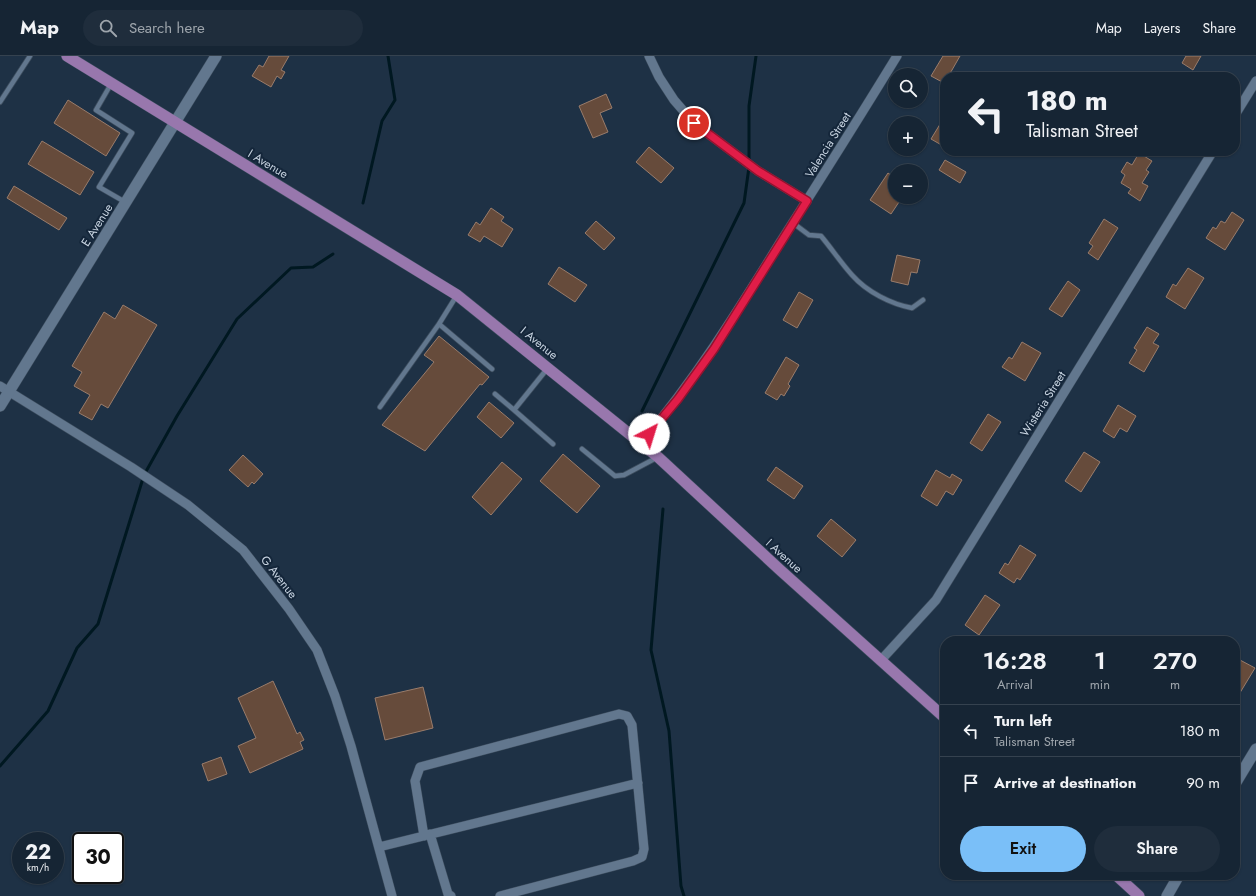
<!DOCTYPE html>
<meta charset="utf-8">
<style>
body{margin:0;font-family:Jost,sans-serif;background:#1f2d3c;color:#f1f3f6;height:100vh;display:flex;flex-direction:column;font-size:15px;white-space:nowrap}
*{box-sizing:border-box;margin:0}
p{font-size:13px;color:#9ea5ac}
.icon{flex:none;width:22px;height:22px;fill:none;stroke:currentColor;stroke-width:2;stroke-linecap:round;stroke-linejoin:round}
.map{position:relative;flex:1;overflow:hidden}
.sheet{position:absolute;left:940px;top:580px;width:300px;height:244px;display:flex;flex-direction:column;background:#162534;border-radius:16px;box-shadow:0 1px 3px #0004,0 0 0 1px #35424f}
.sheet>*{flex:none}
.top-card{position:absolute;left:940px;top:16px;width:300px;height:84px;border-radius:16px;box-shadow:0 1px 3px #0004,0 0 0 1px #35424f;background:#162534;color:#f1f3f6;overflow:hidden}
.controls{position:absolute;left:888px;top:12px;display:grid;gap:8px}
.controls a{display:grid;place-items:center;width:40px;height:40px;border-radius:50%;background:#162534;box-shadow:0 1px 3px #0004,0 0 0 1px #35424f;font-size:20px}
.speed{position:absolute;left:12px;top:776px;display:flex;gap:8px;font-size:20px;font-weight:700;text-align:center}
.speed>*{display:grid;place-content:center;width:52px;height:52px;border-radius:50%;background:#162534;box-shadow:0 1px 3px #0004,0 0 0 1px #35424f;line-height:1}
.speed small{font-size:10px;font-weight:400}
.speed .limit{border:2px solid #111;border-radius:6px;background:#fff;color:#111}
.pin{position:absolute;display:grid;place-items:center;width:34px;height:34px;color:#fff;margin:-17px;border:2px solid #fff;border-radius:50%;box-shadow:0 1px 4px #0007}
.me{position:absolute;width:44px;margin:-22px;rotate:40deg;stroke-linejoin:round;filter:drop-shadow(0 0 3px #0008)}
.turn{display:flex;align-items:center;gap:14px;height:84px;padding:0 20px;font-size:18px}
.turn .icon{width:52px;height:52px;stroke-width:2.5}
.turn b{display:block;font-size:28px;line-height:34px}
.eta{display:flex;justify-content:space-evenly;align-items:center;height:68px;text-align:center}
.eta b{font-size:24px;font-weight:600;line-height:28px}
.cta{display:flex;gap:8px;margin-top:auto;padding:8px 20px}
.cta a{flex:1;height:46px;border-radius:24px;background:#7abff8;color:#111;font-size:16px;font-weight:600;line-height:46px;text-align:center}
.cta a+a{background:#1f2d3c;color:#f1f3f6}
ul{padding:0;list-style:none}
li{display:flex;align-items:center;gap:12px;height:52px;padding:0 20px;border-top:1px solid #35424f}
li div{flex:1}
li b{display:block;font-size:15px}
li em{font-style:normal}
header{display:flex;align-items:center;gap:24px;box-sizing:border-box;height:56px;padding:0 20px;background:#162534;border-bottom:1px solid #35424f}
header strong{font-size:19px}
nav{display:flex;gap:22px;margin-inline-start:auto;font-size:14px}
.search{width:280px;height:36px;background:#1f2d3c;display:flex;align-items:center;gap:10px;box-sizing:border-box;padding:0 14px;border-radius:22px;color:#9ea5ac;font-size:15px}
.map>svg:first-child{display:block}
</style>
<header>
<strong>Map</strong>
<div class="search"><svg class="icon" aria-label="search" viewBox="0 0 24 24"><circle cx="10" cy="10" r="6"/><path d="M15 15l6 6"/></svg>Search here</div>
<nav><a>Map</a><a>Layers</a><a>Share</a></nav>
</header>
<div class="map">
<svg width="1256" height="840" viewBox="0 0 1256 840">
<rect width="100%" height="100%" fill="#1e3145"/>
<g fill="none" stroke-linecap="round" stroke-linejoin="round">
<!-- stream -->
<path stroke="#001821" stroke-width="3" d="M749,105V50L756,0
M363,147L382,65L395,44L388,0
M642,355L744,147L749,111
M663,453L651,594L669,675L681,830L684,840
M0,710L48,655L77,592L98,568L144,419L177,360L237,263L291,212L313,211L333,198"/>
</g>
<!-- building -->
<path fill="#664b3b" stroke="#997c6b" d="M269,0H289L281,14L285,16L281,23L277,20L271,31L252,20L259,9L263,11Z
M943,0H960L948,21H945L944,27L931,20Z
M1186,0H1201L1193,14L1182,7Z
M606,38L612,52L600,57L608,76L593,82L579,50Z
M68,44L120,77L106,100L54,67Z
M945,60V91L931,83Z
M42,85L94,116L80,139L28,108Z
M649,91L674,112L661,127L636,106Z
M1139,97L1152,105L1146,114L1149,116L1142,127L1148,130L1140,145L1128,137L1131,133L1121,127L1125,119L1121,116L1127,106L1132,109Z
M945,104L966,116L960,127L939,114Z
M888,117L895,122V141L901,143L891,158L870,144Z
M14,130L67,162L59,174L7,142Z
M491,152L504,161L501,165L513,173L502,191L484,180L480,186L468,179L476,166L480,169Z
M1232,156L1244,164L1225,194L1206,182L1213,171L1216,173L1221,165L1225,167Z
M1104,163L1118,172L1098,204L1088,197L1093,190L1089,187Z
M596,165L615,182L604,194L585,177Z
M897,199L920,204L917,217L911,216L908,229L891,225Z
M559,211L587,229L575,246L548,228Z
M1188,212L1204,222L1185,253L1166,241L1173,228L1176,230Z
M1068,225L1080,234L1062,261L1049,253Z
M799,236L813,244L797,272L783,264Z
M123,249L157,269L108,352L101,348L92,364L79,357L90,339L74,330L82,316L72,310L104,256L115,263Z
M1147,271L1159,278L1153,287L1159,290L1144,316L1129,307L1137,294L1134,292Z
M439,280L489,321L482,329L480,328L425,395L382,369L434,306L424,299Z
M1022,286L1041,297L1025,325L1002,311L1009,301L1012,303Z
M786,301L799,309L788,328L790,330L784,340L781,338L777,344L765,337Z
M489,346L514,367L501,382L477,361Z
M1118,349L1136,360L1127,376L1120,372L1114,382L1103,375Z
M988,358L1001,366L982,395L970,387Z
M1084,396L1100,406L1081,436L1065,425Z
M563,398L600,430L577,457L540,425Z
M243,399L263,418L254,428L252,426L248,431L229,414Z
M502,406L522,423L491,459L472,441Z
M776,411L803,430L794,443L767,424Z
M936,414L950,422L952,418L962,424L953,439L946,435L937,450L921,440Z
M831,463L856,484L842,501L817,480Z
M1020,489L1036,499L1020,524L1017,522L1014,527L999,517L1005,507L1008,509Z
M985,539L1000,549L979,579L965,569Z
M1240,604L1255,612L1235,645V612Z
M273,625L297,678L300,676L304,684L300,686L303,693L250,717L238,690L256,682L238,642Z
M423,631L433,672L385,684L375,642Z
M221,701L227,718L208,725L202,708Z"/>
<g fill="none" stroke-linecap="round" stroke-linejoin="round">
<!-- service casing -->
<g stroke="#3d4d5e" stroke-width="6">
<path id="service" d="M111,28L96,54L132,77L99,131L125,146
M0,46L30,0
M793,167L809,179L821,180C832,193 841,207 852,219C867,236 891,248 912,252L923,244
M457,239L439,268L492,313
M547,313L514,354L553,388
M495,338L514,354
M380,351L439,268
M582,393L615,420L624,419L658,401"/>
</g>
<!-- minor casing -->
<g stroke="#3d4d5e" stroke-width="10">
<path id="minor" d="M649,0L659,21L674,44L694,67L758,115L807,145
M1235,59L1256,25
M0,330L131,411L188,449L243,494L289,553L317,594L335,640L351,690L392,840
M641,387C695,324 737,256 781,185C820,124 859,62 897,0
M882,603L936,544L1213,95
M430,778L448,838L451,840
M424,780L415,725L420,711L619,658L627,660L632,669L644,793L642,801L633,805L500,840
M379,791L638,727"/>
</g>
<!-- tertiary casing -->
<g stroke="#3d4d5e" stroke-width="12">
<path id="tertiary" d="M0,350L216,0
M1235,728L1256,693
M1167,840L1179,819"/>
</g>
<!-- primary casing -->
<g stroke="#3d4d5e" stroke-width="12">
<path id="primary" d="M67,0L457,239L658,401L779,513L945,662
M1116,819L1139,840"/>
</g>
<!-- service -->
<use href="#service" stroke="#62778e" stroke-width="4.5"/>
<!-- minor -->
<use href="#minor" stroke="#62778e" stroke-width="9"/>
<!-- tertiary -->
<use href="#tertiary" stroke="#62778e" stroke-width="11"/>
<!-- primary -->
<use href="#primary" stroke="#9877ad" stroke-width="11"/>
</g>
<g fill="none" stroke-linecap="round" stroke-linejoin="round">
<!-- route casing -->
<g stroke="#92132f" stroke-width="10">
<path id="route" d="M649,378L678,343L714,293L807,145L758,115L694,67"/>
</g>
<!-- route -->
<use href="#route" stroke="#e11d48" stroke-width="7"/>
</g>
<g text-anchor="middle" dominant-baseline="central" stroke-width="4" stroke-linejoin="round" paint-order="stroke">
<!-- street labels -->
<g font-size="12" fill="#c8d4e1" stroke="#14263a">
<text transform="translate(828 89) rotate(-58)">Valencia Street</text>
<text transform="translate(268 108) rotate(31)">I Avenue</text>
<text transform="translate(97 169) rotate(-58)">E Avenue</text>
<text transform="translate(539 287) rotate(39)">I Avenue</text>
<text transform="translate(1043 348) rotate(-58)">Wisteria Street</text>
<text transform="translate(784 500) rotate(42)">I Avenue</text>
<text transform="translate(279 521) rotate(52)">G Avenue</text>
</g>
</g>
</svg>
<div class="controls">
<a><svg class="icon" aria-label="search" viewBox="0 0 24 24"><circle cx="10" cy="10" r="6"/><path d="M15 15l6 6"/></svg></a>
<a>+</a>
<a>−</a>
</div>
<div class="speed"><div>22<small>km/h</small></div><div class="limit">30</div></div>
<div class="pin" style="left:694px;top:67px;background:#d93025"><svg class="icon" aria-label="arrive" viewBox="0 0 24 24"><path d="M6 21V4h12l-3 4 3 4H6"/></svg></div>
<svg class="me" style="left:649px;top:378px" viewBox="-20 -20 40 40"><circle r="19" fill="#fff"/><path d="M0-13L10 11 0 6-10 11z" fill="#e11d48"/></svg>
<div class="top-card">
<div class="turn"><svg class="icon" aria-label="left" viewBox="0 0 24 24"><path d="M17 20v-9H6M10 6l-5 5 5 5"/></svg><div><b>180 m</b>Talisman Street</div></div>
</div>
<section class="sheet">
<div class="eta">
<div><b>16:28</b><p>Arrival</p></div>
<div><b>1</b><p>min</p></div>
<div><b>270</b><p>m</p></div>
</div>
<ul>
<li><svg class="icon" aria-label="left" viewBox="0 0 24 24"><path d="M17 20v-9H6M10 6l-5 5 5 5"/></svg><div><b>Turn left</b><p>Talisman Street</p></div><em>180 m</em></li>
<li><svg class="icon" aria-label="arrive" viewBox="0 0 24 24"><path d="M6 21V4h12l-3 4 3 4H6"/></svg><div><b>Arrive at destination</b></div><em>90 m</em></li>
</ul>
<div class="cta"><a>Exit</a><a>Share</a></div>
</section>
</div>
